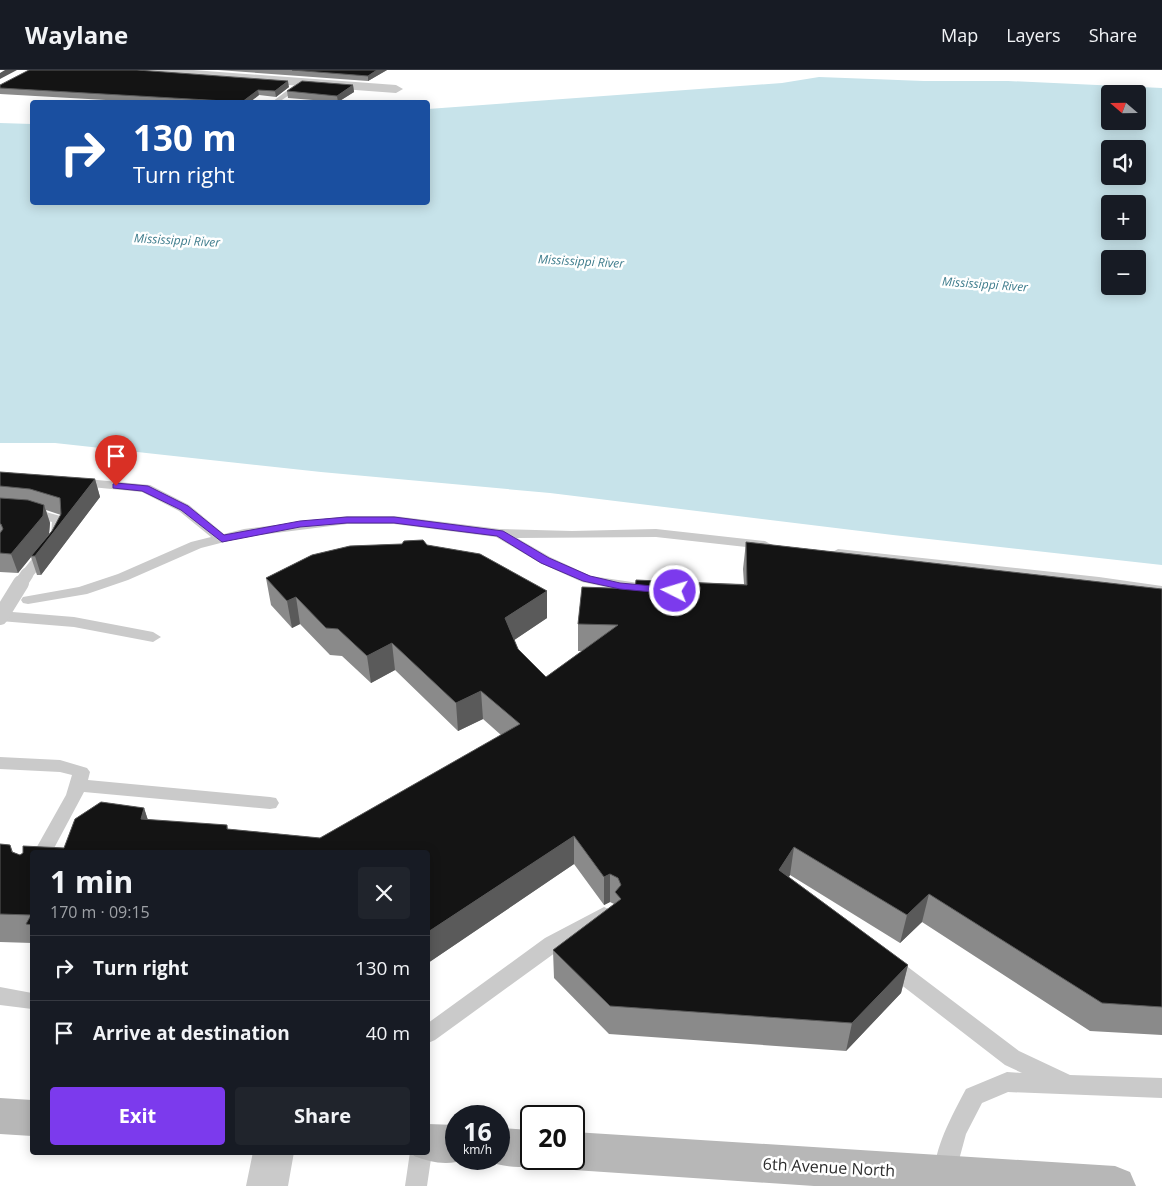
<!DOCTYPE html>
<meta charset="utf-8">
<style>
body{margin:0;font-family:"Open Sans",sans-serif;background:#20242c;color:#f1f3f6;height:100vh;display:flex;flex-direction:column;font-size:19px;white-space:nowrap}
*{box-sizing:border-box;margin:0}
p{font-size:16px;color:#9ea1a6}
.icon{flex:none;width:28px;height:28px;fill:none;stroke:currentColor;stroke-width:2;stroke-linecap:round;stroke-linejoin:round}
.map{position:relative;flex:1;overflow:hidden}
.sheet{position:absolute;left:30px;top:780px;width:400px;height:305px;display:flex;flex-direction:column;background:#171b24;border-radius:5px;box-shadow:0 2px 12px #0003}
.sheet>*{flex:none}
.banner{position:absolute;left:30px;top:30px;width:400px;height:105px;border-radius:5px;box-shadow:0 2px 12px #0003;background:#1a4fa0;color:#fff;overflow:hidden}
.needle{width:32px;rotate:290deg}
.buttons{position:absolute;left:1101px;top:15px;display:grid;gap:10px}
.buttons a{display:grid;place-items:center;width:45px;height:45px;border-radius:5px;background:#171b24;box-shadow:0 2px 12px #0003;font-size:25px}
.speed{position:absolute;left:445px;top:1035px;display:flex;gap:10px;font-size:25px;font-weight:700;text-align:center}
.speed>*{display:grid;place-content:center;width:65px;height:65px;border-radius:50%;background:#171b24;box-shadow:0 2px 12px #0003;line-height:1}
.speed small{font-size:12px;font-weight:400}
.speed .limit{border:2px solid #111;border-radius:8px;background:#fff;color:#111}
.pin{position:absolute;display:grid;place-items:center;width:42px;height:42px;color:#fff;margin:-51px -21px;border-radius:50% 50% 50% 0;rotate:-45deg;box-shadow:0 0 5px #0007}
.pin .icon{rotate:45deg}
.me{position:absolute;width:55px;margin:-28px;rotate:275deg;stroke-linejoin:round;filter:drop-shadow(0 0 4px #0008)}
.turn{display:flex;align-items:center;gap:18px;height:105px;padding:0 20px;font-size:22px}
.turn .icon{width:65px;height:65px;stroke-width:2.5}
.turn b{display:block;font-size:35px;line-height:42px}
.round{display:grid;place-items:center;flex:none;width:52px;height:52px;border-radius:5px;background:#20242c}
.summary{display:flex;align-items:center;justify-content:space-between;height:85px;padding:0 20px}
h1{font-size:30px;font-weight:700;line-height:38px}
.action{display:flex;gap:10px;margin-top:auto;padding:10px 20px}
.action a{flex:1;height:58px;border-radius:5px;background:#7c3aed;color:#fff;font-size:20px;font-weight:700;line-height:58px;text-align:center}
.action a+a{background:#20242c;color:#f1f3f6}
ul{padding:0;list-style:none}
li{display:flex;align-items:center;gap:15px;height:65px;padding:0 20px;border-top:1px solid #363941}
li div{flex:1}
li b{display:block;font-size:19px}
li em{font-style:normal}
header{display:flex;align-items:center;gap:30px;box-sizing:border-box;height:70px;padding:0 25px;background:#171b24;border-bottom:1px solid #363941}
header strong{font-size:24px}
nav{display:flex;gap:28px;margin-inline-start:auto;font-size:18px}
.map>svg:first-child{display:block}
</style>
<header>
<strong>Waylane</strong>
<nav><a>Map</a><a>Layers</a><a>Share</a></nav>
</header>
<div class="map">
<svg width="1162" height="1116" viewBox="0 0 1162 1116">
<rect width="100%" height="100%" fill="#fff"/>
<!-- water -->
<path fill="#c7e3ea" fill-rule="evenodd" d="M819,7L924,11H1008L1162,18V495L893,465L550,423L321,402L55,373H0V53L32,54V132H428V39L782,13ZM1110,24H1138V51H1110ZM1110,79H1138V106H1110ZM1110,134H1138V161H1110ZM1110,189H1138V216H1110Z"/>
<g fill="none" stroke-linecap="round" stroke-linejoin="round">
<!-- lane -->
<path fill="#cacaca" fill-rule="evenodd" d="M301,10L308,12L279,32H272Z
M76,408L150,415L189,435L224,464L244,459L347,446H394L500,459L572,461L656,459L765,471L772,475L765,479L656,467L517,468L550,487L591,506L659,516L661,519L659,522L654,523L620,520L582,512L540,493L496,467L394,454H347L244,467L201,478L128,510L87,524L28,534L23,533L21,530L23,527L79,517L118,504L191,472L211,467L179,441L142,422L71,415L70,412Z
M0,436L35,439L64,447C74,465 43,494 32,507H22L20,504L51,465L52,452L34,447L0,444Z
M838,479L1099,507L1162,516V524L833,486L831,483Z
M0,541L74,547L153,562L161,567L153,572L74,557L0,551Z
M0,687L60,690L87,698L90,702L88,710L270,727L276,728L279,733L276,738L270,739L84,722L52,782H34L66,725L72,705L60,702L0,699Z
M604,837L611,840L614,845L611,850L559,880L435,970L428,973V953L545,868Z
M889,886L896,888L1019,981L1070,1005L1162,1008V1028L1008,1022L982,1033L966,1064L953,1112L945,1115L937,1112C927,1089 955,1040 966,1019L1007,1002L1022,1003L1005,995L882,900L879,894L882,888Z
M0,917L32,923V939L0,935Z
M428,1074L432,1082L427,1116H405L410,1082H428Z"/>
<!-- street -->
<path fill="#cacaca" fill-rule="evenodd" d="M132,0H193L396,15L403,19L396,23L139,4Z
M253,1082H294L288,1116H246Z"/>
<!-- secondary -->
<path fill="#b7b7b7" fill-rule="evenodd" d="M0,1028L32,1030V1066L0,1064Z
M428,1054L456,1055V1089H467C449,1096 431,1093 414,1086L412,1082H428Z
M499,1058L531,1060V1089H547L545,1092C525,1100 505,1098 485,1090L484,1089H499Z
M574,1062L1115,1096L1130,1102L1136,1116H814L574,1100L560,1095L557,1089H574Z"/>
<!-- lane-bridge-far1 -->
<path stroke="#cacaca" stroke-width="13" d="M20,515L27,504"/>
<!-- lane-bridge -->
<path stroke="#cacaca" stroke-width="16" d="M0,547L21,513"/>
</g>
<!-- wall -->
<path fill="#8a8a8a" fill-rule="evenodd" d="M218,0H387L368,11Z
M0,15L289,17L276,27L259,25L250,32H141L0,24Z
M353,15L354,22L338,32L288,28L287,21Z
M0,402L95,409L100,427L41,505H37L31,487L18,503L0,502ZM46,440L61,445L52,461L49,464L50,453Z
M423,470L427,475L480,484L547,521V548L514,570L518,579L546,607L582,581H578V554L582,517L635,519L636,510L744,514L743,499L746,472L1162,519V965L1090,961L922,852L900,873L790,805L789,807L908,895L901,923L846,981L609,964L554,908L553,880L614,834L610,832L604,835L574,794L428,893V782H32V873L0,872V774L10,775L13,782L20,785L23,783V776L64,778L75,749L101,732L144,738L148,750L227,755L228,759L320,768L501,665L483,649L458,661L395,600L371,613L342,586L330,585L300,554L292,558L271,535L266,508L312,485L350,476L402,474L404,471Z"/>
<!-- shaded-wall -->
<path fill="#5a5a5a" d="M5,0H17L0,9V3Z
M377,0H387L368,11V6Z
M288,11L289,17L276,27L275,21Z
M353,15L354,22L338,32L337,26Z
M258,20L259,25L250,32H242Z
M95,409L100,427L41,505L35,486Z
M44,435L50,453L49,464L31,486V487L18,503L11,484Z
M547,521V548L507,575L505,548Z
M296,527L300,554L292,558L287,531Z
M392,573L395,600L371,613L367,586Z
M481,621L483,649L458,661L456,633Z
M144,738L153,766L141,749Z
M574,766V794L428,893V862Z
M794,777L790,805L775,828L779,800Z
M610,804V832L604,835V807Z
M929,824L922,852L900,873L907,845Z
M908,895L901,923L846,981L852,953Z"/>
<!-- building -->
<path fill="#141414" stroke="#5a5a5a" d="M29,0H137L288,11L275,21L258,20L242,32L0,18V15Z
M292,0H377L368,6Z
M302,11L353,15L337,26L287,21Z
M0,402L95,409L35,486H31L52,461L61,444L60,428L30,419L0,416Z
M0,428L28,430L44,435L43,446L11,484L0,483V463L3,459L1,454H0Z
M423,470L427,475L480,484L547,521L505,548L518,579L546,607L618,555L578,554L582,517L635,519L636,510L747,515L746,472L1162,519V937L1102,933L929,824L907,845L794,777L779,800L908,895L852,953L610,936L553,880L621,829L615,822L621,815L618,808L610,804L604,807L574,766L428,862V782H32V855L26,854L31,845L0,844V774L10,775L12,782L20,785L23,783V776L64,778L75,749L101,732L144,738L141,749L227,755V759L320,768L520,654L481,621L456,633L392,573L367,586L338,559L326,558L296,527L287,531L266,508L312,485L350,476L402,474L404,471Z"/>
<!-- route -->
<path fill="#7c3aed" stroke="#51269a" d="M116,413L148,416L188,436L224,465L300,451L347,447H394L503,461L549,488L590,506L620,513L675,518L681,521L675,524L620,519L583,511L541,493L497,466L394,453H347L300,457L222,472L181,440L142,421L113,418V414Z"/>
<g text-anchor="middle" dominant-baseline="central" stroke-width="5" stroke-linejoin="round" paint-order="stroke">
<!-- far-water labels -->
<g font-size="12" font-style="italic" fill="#3e7c8c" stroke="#fff">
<text transform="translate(177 170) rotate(3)">Mississippi River</text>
<text transform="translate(581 191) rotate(3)">Mississippi River</text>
<text transform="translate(985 214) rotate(4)">Mississippi River</text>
</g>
<!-- near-street labels -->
<g font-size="16" fill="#2d2d2d" stroke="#fff">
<text transform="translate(829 1097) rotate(3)">6th Avenue North</text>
</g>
</g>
</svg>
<div class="buttons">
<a><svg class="needle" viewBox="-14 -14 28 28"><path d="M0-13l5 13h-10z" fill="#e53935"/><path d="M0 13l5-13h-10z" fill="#9ea1a6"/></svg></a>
<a><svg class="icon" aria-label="sound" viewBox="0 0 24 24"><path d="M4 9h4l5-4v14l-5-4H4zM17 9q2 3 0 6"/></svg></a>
<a>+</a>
<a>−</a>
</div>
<div class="speed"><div>16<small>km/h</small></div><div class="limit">20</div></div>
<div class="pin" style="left:116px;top:416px;background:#d93025"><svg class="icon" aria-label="arrive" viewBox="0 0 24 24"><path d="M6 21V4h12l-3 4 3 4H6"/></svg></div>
<svg class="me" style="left:675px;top:521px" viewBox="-20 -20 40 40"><circle r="17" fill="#7c3aed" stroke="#fff" stroke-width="3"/><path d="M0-11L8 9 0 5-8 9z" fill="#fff"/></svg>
<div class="banner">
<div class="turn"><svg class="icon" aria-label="right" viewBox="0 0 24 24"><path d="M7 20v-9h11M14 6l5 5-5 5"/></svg><div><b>130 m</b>Turn right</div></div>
</div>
<section class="sheet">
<div class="summary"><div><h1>1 min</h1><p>170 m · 09:15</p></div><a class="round"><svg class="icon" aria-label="close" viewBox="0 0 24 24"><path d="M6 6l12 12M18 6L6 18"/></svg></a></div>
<ul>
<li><svg class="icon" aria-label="right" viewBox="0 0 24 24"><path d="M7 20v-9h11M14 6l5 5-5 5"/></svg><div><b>Turn right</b></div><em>130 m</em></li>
<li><svg class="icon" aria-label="arrive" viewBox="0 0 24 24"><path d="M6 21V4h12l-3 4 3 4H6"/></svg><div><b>Arrive at destination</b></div><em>40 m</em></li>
</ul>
<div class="action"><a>Exit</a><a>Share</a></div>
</section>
</div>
